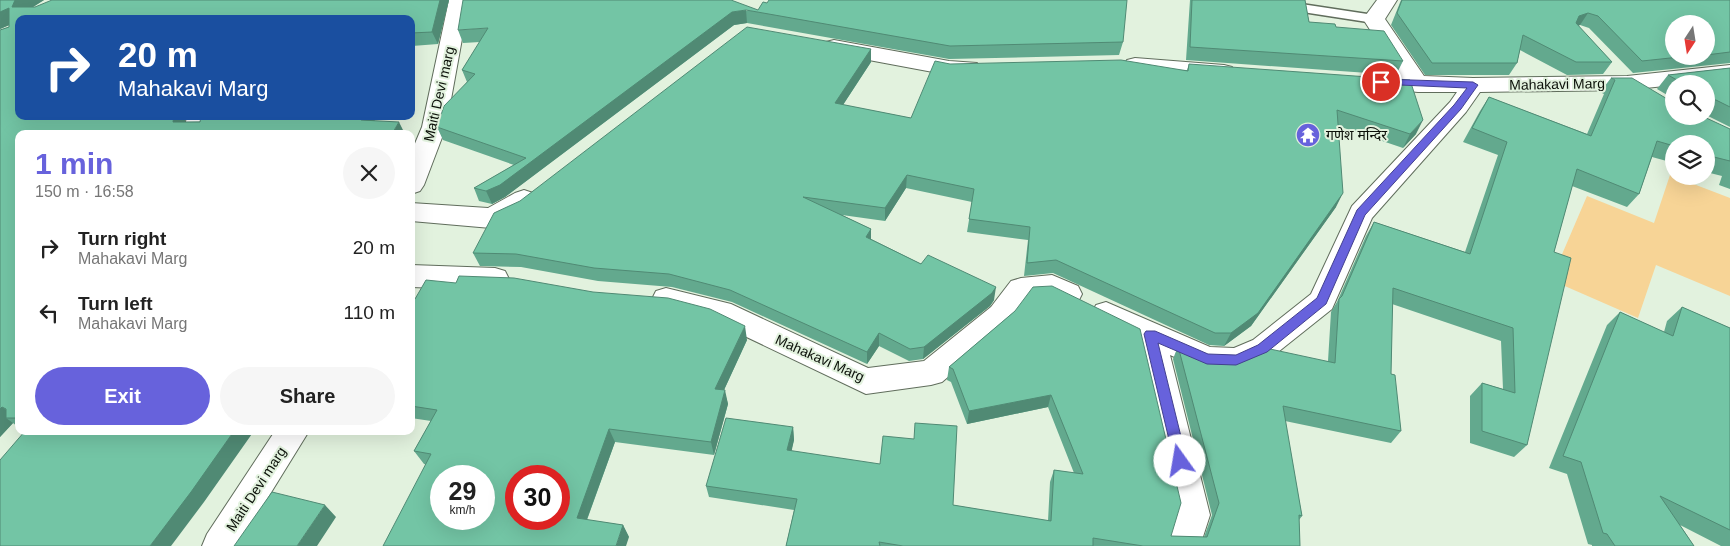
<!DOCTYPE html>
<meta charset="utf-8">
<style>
body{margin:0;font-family:Helvetica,"Noto Sans Devanagari",sans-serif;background:#f6f6f6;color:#222;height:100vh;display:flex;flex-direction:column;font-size:19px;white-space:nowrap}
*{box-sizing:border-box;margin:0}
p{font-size:16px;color:#767676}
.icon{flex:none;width:28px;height:28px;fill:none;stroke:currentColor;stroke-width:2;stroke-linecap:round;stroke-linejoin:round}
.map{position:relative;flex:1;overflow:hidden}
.side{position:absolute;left:15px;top:130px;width:400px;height:305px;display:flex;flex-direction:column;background:#fff;border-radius:10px;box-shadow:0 5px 20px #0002}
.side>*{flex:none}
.hud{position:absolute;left:15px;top:15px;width:400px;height:105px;border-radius:10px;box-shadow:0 5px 20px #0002;background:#1a4fa0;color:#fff;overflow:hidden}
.needle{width:32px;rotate:192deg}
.controls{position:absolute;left:1665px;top:15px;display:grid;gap:10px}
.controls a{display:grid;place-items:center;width:50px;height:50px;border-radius:50%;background:#fff;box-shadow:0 5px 20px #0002;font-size:25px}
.speed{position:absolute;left:430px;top:465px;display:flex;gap:10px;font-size:25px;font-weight:700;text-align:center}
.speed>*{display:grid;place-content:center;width:65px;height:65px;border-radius:50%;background:#fff;box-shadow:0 5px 20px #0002;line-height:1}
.speed small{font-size:12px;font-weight:400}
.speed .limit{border:8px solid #d22;background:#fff;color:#111}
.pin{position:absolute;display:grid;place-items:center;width:42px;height:42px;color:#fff;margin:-21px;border:2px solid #fff;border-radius:50%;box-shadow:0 1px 5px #0007}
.me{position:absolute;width:55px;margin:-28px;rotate:347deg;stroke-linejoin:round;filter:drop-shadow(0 0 4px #0008)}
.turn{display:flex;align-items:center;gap:18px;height:105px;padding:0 20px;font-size:22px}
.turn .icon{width:65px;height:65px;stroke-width:2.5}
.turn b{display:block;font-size:35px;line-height:42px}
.round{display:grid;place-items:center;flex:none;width:52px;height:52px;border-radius:26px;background:#f6f6f6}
.overview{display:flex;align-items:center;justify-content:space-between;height:85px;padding:0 20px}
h1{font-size:30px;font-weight:800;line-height:38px;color:#6762dc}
.button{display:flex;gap:10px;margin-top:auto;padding:10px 20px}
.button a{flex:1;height:58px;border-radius:30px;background:#6762dc;color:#fff;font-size:20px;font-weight:800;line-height:58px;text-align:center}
.button a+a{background:#f6f6f6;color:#222}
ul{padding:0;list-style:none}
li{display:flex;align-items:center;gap:15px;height:65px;padding:0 20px}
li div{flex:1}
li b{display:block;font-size:19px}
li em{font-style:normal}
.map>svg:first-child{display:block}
</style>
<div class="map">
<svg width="1730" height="546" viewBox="0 0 1730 546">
<rect width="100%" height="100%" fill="#e2f2de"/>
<!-- green -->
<path fill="#f7d496" d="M1670,175L1730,198V296L1656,265L1638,318L1551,280L1587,196L1654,223Z"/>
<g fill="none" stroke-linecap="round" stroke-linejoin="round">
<!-- service casing -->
<g stroke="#606d5c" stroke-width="3">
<path id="service" d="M1245,0H1275L1374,15L1380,19L1374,23L1251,4Z"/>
</g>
<!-- minor casing -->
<g stroke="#606d5c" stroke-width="2">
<path id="minor" d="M449,0H469L446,127L424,185L420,191L411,194V153L422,127Z
M1377,0H1397L1385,19L1424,76L1473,78L1627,76L1730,65V79L1627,90L1480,92L1466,112L1372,218L1332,309L1273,356L1236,372L1207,371L1170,355L1210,515L1200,546H1166L1176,515L1137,340L1096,321L1092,313L1096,305L1106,302L1210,347L1234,348L1253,340L1311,294L1352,206L1450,102L1457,92H1418L1366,87L1363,82L1366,77L1374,75L1400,76L1363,19Z
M834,40L949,61L977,63L980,68L977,73L949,75L826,52L823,47L826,42Z
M1135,58L1224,65L1232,67L1235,72L1232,77L1224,79L1127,70L1124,65L1127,60Z
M187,116H211L208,134H184Z
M524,190L533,193L537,199L533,205L524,213L491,228L411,221V203L488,208L515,193Z
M411,265L495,268L505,271L509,279L505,287L495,290L411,287Z
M1052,275L1078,286L1082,294L1078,302L1068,305L1049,297L1029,299L1011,323L942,382L931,385L866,394L715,322L656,307L652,299L656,291L666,288L731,304L868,368L924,361L991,307L1011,281L1021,278Z
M275,431H309L238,546H202L207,534Z"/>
</g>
<!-- service -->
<use href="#service" fill="#fff" fill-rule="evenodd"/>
<!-- minor -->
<use href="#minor" fill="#fff" fill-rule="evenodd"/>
</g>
<!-- wall -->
<path fill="#63a98e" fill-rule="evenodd" d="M0,0H44L33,7L449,0L438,44L412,46L411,48V19H19L185,122L377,116L19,134V428L13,423L0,437V30L9,27V25L0,29Z
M1190,0H1305L1309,22L1336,27L1403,61L1396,75L1186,60Z
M1401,0H1730V63L1633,73L1589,28L1580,25L1578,26L1612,62L1603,74L1567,75L1520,50L1517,63L1509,75H1425L1391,25ZM1706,24V56H1674Z
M758,10L1123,42L1119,55L949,59L747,23L734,25L505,197L492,204L479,201L474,188L514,165L443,140L437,127L467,82L462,70L480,42L463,43L458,30Z
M871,49V62L843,105L911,118L950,64L1187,70L1189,64L1416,134L1403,148L1338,126L1336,207L1251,326L1224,346L1209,345L1053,273L1024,276L1028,240L967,232L972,202L906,188L885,221L842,215L871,229V239L994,300L990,306L923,359L909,361L879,346L867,364L732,302L672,287L598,281L521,267L480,266L473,253Z
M1730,68V127L1706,115V84H1674V99L1657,89L1668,75Z
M1611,78L1674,116L1730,129V189L1719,185L1722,176L1706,172V144H1674V163L1652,157L1639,194L1627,207L1572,186L1554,252L1527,445L1514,457L1470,443V396L1482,383L1503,389L1501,341L1392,304L1391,374L1401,431L1391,443L1285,421L1302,516L1299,520L1300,546H786L794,510L709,497L706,486L793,427L794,440L791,451L953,505L1048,521L1050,482L1054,470L1074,473L1048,407L967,424L951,382L947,380L949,367L1015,311L1171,536L1204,537L1212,515L1173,359L1178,346L1213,360L1328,361L1331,312L1337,302L1366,236L1374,222L1465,252L1498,155L1463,142L1480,111L1489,97L1587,134L1604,94L1600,92Z
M456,283L747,340L724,390L728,404L714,455L615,442L587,520L623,525L629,537L424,464L414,451L431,421L411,418V298L415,299Z
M1682,307L1730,328V546H1721L1680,525L1694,546H1592V545L1588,544L1567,474L1549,468L1607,325L1620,312L1664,332L1667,321Z"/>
<!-- shaded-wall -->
<path fill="#508a74" d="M15,0H44L25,12L12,7Z
M440,0H449L438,44L432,32Z
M9,8L19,21L0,29V12Z
M746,10L747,23L734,25L505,197L492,204L486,191L732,12Z
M1588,13L1580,25L1570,28L1579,16Z
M871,49V62L835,117V103Z
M174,116H186L183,134L173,122Z
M363,116H377L368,133L361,120Z
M1423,120L1416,134L1403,148L1410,134Z
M399,122L405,134H392Z
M907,175L906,188L885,221V208Z
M1343,193L1336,207L1251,326L1224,346L1231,333Z
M871,229V242L866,237Z
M996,287L994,300L990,306L923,359L924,347Z
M745,326L747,340L718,403L715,389Z
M879,333V346L867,364V352Z
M725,390L728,404L714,455L711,442Z
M1051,395L1048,407L967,424L969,411Z
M2,407L16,418H6L13,423L0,437V409Z
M793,427L794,440L789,463L787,450Z
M609,429L615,442L583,530L577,518Z
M234,431H254L204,502L171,546H150Z
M325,505L336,517L317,546H297Z
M623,525L629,537L626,546H616Z"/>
<!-- building -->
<path fill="#73c5a5" stroke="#508a74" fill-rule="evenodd" d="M0,0H15L12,7H35L52,0H440L432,32L411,33V19H19V116H174L173,122H200L201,116H363L361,120L399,122L392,134H19V418H6V409L2,407L0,409V30L9,27V8L0,12Z
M463,0H731L758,10L763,2L767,3L769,0H1127L1123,42L950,46L746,10L732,12L500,185L486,191L474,188L526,158L437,127L444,106L475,74L462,70L488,28L458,30Z
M1192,0H1305L1309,22L1335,24L1336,27L1384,31L1403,61L1190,47Z
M1402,0H1730V52L1706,55V24H1674V56H1689L1642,61L1598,16L1588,13L1579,16L1576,23L1612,62H1576L1523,35L1517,63H1432L1397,13Z
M747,27L871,49L835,103L911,118L935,61L950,64L1121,60L1188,71L1189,64L1410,80L1423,120L1410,134L1337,110L1343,193L1258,313L1231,333H1215L1056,260L1027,263L1030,227L969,219L974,189L907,175L885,208L803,197L871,229L866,237L921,264L928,255L996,287L992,293L924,347L910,349L879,333L867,352L730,290L669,274L594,268L516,254L473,253L494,213L520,201Z
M1730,68V107L1716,100H1706V84H1684L1668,75Z
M1611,78H1632L1674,103V116H1702L1730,129V161L1706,155V144H1674V146L1657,141L1639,194L1577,169L1554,252L1571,258L1527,445L1482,431V383L1515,393L1513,328L1393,288L1391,374L1395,375L1401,431L1283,406L1302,516L1299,515L1300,546H1143L1093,538V546H903L879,542L880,546H786L797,499L706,486L726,418L793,427L787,450L880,464L883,436L914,439L915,423L957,426L953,505L1051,521L1054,470L1083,474L1051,395L969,411L953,369L949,367L1015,311L1033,287L1052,286L1140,329L1181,503L1171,536L1207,537L1219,503L1178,346L1213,360L1244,361L1270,349L1335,363L1339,299L1342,296L1374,222L1470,254L1507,142L1472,128L1489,97L1591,136L1615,80Z
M459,276L514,278L593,292L668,298L710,309L745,326L715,389L725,390L711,442L609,429L577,518L623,525L616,546H383L431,454L414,451L437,410L411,406V298L415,299L426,280L456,283ZM441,476H484V519H441ZM516,476H559V519H516Z
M1682,307L1730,328V530L1660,496L1694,546H1615L1607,534L1603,533L1581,462L1563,456L1620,312L1673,336Z
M25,431H234L191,492L150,546H0V460Z
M272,492L325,505L297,546H234Z"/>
<!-- route -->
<path fill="#6762dc" stroke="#43408f" d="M1381,79L1473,82L1478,85L1461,109L1365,215L1326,304L1267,352L1236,365L1207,364L1158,343L1187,461L1185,465L1180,467L1175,465L1144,334L1146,331H1155L1208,354L1236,355L1258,345L1317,298L1357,210L1454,105L1467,88L1378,84V80Z"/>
<!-- icons -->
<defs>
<g id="temple-disc" transform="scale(1.25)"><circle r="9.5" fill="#6762dc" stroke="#e2f2de"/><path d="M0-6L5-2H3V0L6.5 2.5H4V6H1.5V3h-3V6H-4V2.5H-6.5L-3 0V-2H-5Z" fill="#fff"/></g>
</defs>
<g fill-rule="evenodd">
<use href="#temple-disc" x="1308" y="135"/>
</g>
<g text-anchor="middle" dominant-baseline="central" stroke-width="4" stroke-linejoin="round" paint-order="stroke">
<!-- street labels -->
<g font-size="14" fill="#0b1009" stroke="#e2f2de">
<text transform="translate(1557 84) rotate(-1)">Mahakavi Marg</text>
<text transform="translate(439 94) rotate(-77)">Maiti Devi marg</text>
<text transform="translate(820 358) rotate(24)">Mahakavi Marg</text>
<text transform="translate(256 489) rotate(-57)">Maiti Devi marg</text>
</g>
<!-- poi labels -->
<g font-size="14" fill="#0b1009" stroke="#e2f2de" text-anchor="start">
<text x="1326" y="135">गणेश मन्दिर</text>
</g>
</g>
</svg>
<div class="controls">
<a><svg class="needle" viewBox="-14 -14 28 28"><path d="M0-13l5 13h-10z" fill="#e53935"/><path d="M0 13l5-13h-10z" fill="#767676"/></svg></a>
<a><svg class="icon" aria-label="search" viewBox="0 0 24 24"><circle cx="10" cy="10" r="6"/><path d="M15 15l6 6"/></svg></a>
<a><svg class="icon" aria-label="layers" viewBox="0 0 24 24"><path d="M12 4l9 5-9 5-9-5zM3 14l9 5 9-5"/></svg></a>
</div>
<div class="speed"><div>29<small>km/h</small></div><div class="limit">30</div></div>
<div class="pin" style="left:1381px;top:82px;background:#d93025"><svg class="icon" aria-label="arrive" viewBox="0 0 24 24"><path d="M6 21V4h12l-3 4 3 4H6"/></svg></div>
<svg class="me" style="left:1180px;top:461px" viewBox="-20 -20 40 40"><circle r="19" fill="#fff"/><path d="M0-13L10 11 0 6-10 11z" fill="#6762dc"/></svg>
<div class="hud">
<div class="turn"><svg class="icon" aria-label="right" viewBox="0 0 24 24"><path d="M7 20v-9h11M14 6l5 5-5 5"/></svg><div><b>20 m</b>Mahakavi Marg</div></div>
</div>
<section class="side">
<div class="overview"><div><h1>1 min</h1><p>150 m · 16:58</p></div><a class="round"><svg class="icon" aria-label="close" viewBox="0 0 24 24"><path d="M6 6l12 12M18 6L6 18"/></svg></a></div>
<ul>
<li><svg class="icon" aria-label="right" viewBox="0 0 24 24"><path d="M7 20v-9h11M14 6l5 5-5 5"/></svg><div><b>Turn right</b><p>Mahakavi Marg</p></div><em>20 m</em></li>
<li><svg class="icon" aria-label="left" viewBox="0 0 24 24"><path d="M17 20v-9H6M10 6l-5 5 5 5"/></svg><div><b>Turn left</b><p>Mahakavi Marg</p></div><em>110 m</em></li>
</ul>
<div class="button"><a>Exit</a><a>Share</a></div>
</section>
</div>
